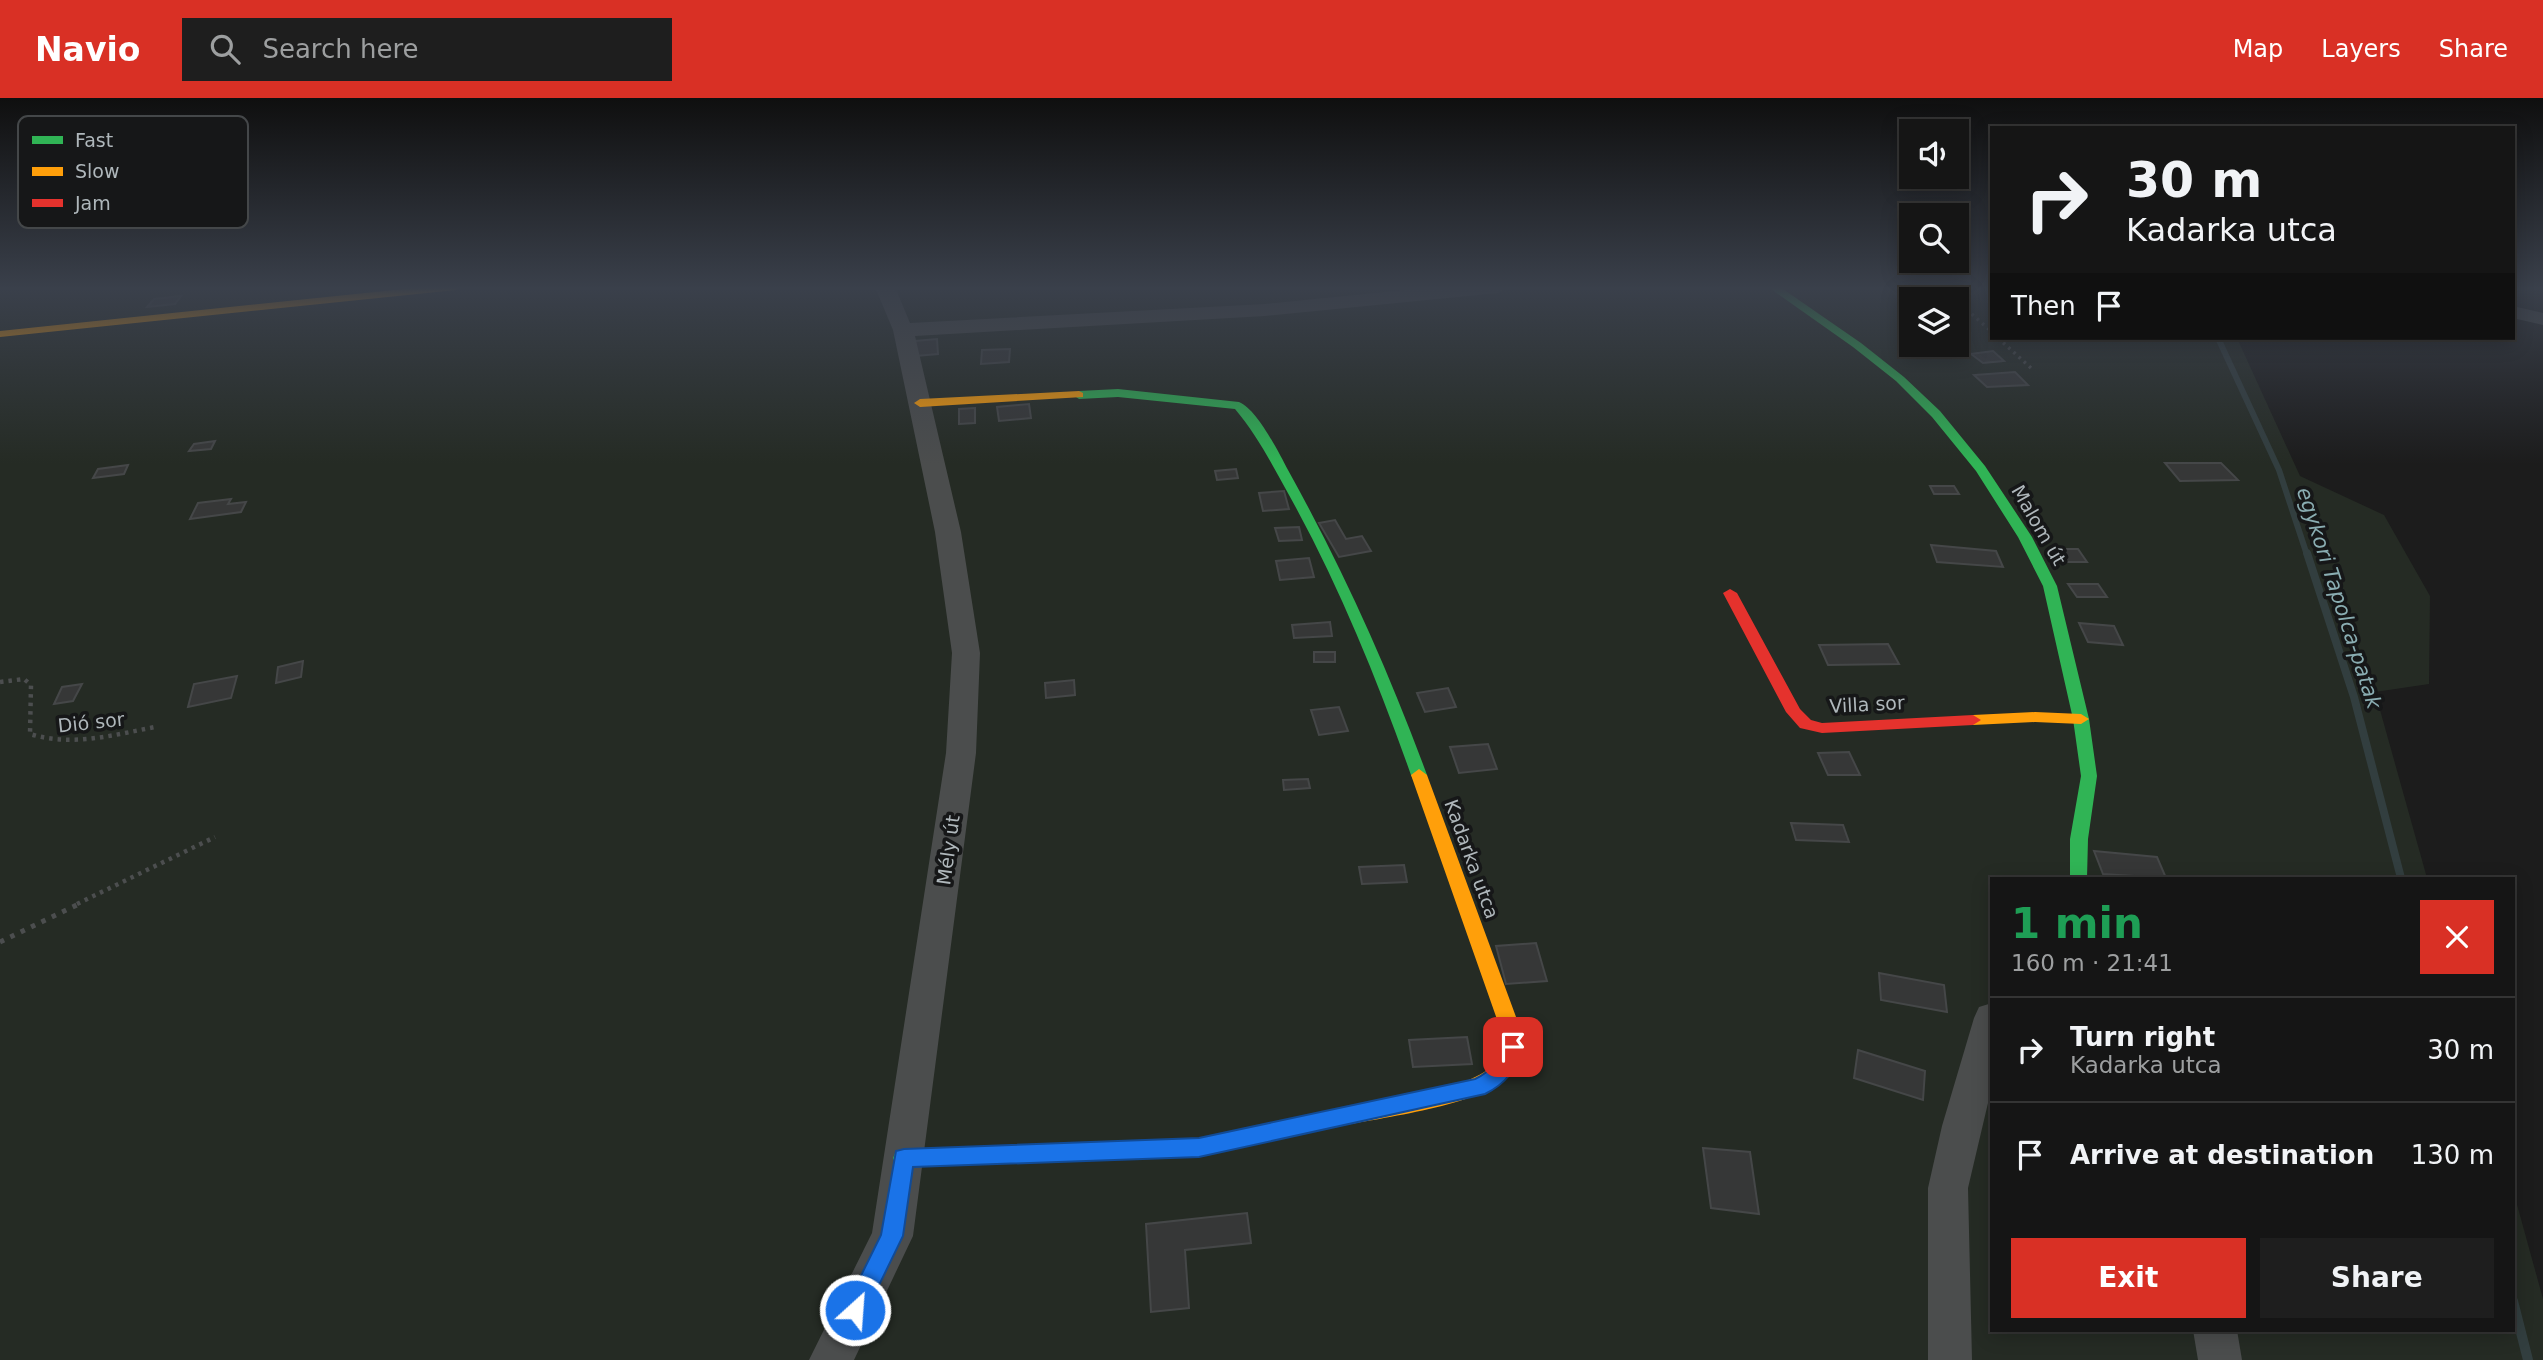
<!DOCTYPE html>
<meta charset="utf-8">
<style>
body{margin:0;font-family:"DejaVu Sans",sans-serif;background:#1e1e1e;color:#f1f3f6;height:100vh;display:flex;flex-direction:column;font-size:26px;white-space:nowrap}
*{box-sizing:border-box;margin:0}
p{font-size:23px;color:#9d9fa0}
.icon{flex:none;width:38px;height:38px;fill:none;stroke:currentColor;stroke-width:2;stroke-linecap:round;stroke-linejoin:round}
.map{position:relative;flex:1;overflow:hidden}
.drawer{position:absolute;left:1990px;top:779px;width:525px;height:455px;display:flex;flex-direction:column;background:#151515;border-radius:0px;box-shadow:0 4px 18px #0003,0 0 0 2px #343434}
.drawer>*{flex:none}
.guide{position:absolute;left:1990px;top:28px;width:525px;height:214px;border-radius:0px;box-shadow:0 4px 18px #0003,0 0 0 2px #343434;background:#151515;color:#f1f3f6;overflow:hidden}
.buttons{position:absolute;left:1899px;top:21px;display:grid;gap:14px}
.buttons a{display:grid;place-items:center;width:70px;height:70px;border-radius:0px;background:#151515;box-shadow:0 4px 18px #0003,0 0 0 2px #343434;font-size:35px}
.pin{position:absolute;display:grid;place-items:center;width:60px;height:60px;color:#fff;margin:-30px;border-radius:14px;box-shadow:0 4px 10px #0006}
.me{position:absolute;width:77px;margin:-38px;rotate:26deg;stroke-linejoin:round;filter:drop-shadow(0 0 5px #0008)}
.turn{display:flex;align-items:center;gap:24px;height:147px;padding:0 21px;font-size:32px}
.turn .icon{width:91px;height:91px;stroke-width:2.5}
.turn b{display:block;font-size:49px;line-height:60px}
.then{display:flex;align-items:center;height:66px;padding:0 21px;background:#0003;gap:14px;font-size:26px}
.round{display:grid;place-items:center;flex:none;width:74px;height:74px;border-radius:0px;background:#1e1e1e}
.overview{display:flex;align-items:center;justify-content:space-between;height:119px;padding:0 21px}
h1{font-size:42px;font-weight:600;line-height:52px;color:#1e9e55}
.button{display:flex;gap:14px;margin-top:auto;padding:14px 21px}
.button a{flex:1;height:80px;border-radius:0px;background:#d93025;color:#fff;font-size:28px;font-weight:600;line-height:80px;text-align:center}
.button a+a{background:#1e1e1e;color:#f1f3f6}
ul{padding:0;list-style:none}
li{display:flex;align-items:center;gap:21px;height:105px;padding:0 21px;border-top:2px solid #343434}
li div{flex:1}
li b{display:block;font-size:26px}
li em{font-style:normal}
header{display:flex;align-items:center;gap:42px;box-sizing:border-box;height:98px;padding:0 35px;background:#d93025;color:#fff}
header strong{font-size:33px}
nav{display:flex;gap:38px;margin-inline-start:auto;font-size:24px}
.search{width:490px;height:63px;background:#1e1e1e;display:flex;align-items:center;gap:18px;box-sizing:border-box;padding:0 24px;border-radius:0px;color:#9d9fa0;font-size:26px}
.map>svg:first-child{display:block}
</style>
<header>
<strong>Navio</strong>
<div class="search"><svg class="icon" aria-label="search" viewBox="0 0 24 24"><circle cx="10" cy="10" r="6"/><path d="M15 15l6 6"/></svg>Search here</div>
<nav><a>Map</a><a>Layers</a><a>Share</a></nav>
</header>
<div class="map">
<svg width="2543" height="1262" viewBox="0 0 2543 1262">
<rect width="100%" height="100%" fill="#1c1c1c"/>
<!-- green -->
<path fill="#252b24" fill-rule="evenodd" d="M0,189H1991L1992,240H2237L2300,378L2384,417L2430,498L2429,586L2375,594L2427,780H1992V1232H2513V1092L2543,1201V1262H0ZM1911,201H1956V247H1911Z"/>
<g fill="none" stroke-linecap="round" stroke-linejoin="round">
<!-- stream-far2 -->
<path stroke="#323e3f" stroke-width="6" d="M2218,240L2279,372L2307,457"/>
<!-- stream-far1 -->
<path stroke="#323e3f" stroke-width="8" d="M2307,455L2354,599L2401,780"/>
<!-- stream -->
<path stroke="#323e3f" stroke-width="10" d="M2513,1203L2528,1262"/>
</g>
<!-- building -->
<path fill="#363737" stroke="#454748" stroke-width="2" d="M181,198L175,206L147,209L154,201Z
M937,241L938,256L916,258L915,243Z
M1010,251L1009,264L981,266L982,252Z
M1993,253L2004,263L1983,265L1971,256Z
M2015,274L2028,287L1987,289L1974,277Z
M1029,306L1031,320L999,323L997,309Z
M975,310V325L959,326V311Z
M215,343L211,351L189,353L194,346Z
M2165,365H2221L2238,382L2180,383Z
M128,367L124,376L93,380L98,371Z
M1236,371L1238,380L1217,382L1215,373Z
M1930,388H1954L1959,396H1934Z
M1284,393L1289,411L1263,413L1259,395Z
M231,401L228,406L246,404L241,414L190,421L198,405Z
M1335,422L1346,441L1362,438L1371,453L1339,459L1319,425Z
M1299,429L1302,442L1279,443L1275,430Z
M1931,447L1996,453L2003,469L1937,464Z
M2053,451H2078L2087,464H2061Z
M1309,460L1314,479L1280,482L1276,463Z
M2068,486H2098L2107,499H2077Z
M1330,524L1332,538L1294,540L1292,527Z
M2079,525L2114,528L2123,547L2088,544Z
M1888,546L1899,566L1828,567L1819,547Z
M1314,554H1335V564H1314Z
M303,563L301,579L276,585L278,569Z
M237,578L231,600L188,609L194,586Z
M1074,582L1075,597L1046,600L1045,585Z
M82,586L73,603L54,606L62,589Z
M1448,590L1456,609L1425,614L1417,595Z
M1339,609L1348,633L1319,637L1311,612Z
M1488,646L1497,671L1459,675L1450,649Z
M1849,654L1860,677H1828L1818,655Z
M1308,681L1310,690L1284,692L1283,682Z
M1791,725L1843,727L1849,744L1796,742Z
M2094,753L2157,759L2166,780L2103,776Z
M1404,767L1407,784L1362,786L1359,769Z
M1536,845L1547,883L1506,886L1496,848Z
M1879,875L1944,887L1947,914L1881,902Z
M1467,939L1472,966L1413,969L1409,942Z
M1858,952L1925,973L1923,1002L1854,980Z
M1703,1050L1750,1054L1759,1116L1711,1110Z
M1247,1115L1251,1145L1185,1152L1189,1210L1151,1214L1146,1126Z"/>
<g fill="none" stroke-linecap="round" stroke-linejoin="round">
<!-- path-far2 -->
<path stroke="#4c4e4f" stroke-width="3.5" stroke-dasharray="2.5 4.5" stroke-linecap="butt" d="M1942,189L1956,201
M1956,202L1992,234
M1998,240L2031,270"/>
<!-- path-far1 -->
<path stroke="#4c4e4f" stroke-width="4.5" stroke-dasharray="3.5 5" stroke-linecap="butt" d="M0,584L24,581L31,587L30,636C72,649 113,637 155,629
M77,806L215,739"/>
<!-- path -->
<path stroke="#4c4e4f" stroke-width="5" stroke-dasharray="4.5 7" stroke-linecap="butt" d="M0,844L81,805"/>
<!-- street -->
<path fill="#4b4d4d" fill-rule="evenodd" d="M875,189H895L910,225L1265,206L1435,189H1508L1498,195L1265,218L915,238L961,434L980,555L976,655L913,1138L854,1262H809L872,1135L946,655L952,555L935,434L893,232Z
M2513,208L2543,215V227L2513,220Z
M1992,905V988L1968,1090L1972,1262H1928V1090L1942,1028L1974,920L1979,909Z
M2193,1232H2237L2242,1262H2198Z"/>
<!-- fast -->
<path fill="#30b455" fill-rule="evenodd" d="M1768,189H1780L1861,245L1904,279L1940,313L1985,368L2032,439L2057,488L2089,621L2097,678L2088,741L2087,780H2070V741L2081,678L2073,621L2043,488L2018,439L1976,373L1932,319L1896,283L1853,249Z
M1118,291L1239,304C1257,311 1279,355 1288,372C1343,471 1388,571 1427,677L1425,681H1413L1411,677C1377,581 1339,487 1289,397C1273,368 1257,337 1235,311L1118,299L1079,301L1073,297L1079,293Z
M1346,1009L1353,1012L1356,1018L1353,1024L1346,1027L1199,1059L903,1069L896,1067L893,1060L896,1053L903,1051L1199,1041Z"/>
<!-- slow -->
<path fill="#ff9f0a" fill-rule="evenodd" d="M423,189H461L456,192L0,239V233Z
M1079,293L1083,295V299L920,309L914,305L920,301Z
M2035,614L2081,616L2089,621L2081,626L2035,624L1973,627L1965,622L1973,617Z
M1419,671L1427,677L1519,927C1521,943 1522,960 1513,974C1490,1006 1385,1019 1346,1027L1339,1024L1336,1018L1339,1012C1377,998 1479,996 1499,959V927L1411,677Z"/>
<!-- jam -->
<path fill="#e5322d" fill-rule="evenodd" d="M1730,491L1737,495L1800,611L1811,622L1822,625L1973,617L1981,622L1973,627L1822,635L1800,630L1786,614L1723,495Z"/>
</g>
<!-- sky -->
<linearGradient id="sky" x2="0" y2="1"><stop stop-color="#0f0f0f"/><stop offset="0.52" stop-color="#3a404b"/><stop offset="1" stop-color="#3a404b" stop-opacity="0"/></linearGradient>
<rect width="2543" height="366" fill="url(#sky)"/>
<!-- route -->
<path fill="#1a73e8" stroke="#114b97" stroke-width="2" d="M1513,941L1520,943L1523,949C1515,972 1507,985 1485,996L1199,1059L913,1069L903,1138L863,1220L855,1224L847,1220L844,1212L881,1137L896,1053L904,1051L1199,1040L1475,981C1494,972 1498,961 1506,943Z"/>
<g text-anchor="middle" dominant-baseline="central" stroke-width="7" stroke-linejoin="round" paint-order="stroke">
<!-- street labels -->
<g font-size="19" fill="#afb7bb" stroke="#161718">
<text transform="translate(2039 427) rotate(60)">Malom út</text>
<text transform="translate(1867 606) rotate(-3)">Villa sor</text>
<text transform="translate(91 624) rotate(-6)">Dió sor</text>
<text transform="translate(948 752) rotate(-82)">Mély út</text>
<text transform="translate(1472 761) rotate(70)">Kadarka utca</text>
</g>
<!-- water labels -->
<g font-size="21" font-style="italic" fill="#8aadb2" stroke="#161718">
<text transform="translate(2339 500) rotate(72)">egykori Tapolca-patak</text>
</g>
</g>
<!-- legend -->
<rect x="18" y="18" width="230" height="112" rx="10" fill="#161718" stroke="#444749" stroke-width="2"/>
<rect x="32" y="38" width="31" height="8" fill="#30b455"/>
<rect x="32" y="69" width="31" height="9" fill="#ff9f0a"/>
<rect x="32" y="101" width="31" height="8" fill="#e5322d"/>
<g font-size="19" fill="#afb7bb">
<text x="75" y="49">Fast</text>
<text x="75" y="80">Slow</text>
<text x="75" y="112">Jam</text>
</g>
</svg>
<div class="buttons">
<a><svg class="icon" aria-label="sound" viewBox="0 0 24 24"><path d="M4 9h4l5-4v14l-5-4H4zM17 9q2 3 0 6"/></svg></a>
<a><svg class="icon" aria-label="search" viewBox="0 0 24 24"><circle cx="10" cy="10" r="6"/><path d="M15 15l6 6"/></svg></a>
<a><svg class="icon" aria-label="layers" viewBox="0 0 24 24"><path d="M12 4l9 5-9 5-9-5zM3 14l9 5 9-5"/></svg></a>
</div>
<div class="pin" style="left:1513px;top:949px;background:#d93025"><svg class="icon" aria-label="arrive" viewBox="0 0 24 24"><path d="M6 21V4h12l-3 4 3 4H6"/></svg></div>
<svg class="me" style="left:855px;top:1212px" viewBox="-20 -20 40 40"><circle r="17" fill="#1a73e8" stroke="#fff" stroke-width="3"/><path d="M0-11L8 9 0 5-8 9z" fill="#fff"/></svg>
<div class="guide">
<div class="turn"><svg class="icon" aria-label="right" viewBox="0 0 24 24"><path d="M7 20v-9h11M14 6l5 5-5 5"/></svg><div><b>30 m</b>Kadarka utca</div></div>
<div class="then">Then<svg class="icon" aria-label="arrive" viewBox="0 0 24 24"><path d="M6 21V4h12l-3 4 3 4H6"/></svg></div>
</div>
<section class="drawer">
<div class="overview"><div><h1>1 min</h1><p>160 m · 21:41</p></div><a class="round" style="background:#d93025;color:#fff"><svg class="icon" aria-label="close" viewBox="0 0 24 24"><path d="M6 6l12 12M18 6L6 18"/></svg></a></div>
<ul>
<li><svg class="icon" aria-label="right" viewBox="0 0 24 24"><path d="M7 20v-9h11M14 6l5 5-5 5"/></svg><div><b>Turn right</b><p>Kadarka utca</p></div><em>30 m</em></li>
<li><svg class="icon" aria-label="arrive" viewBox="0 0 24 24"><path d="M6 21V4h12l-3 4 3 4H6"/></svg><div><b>Arrive at destination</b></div><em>130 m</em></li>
</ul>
<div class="button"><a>Exit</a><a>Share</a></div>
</section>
</div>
